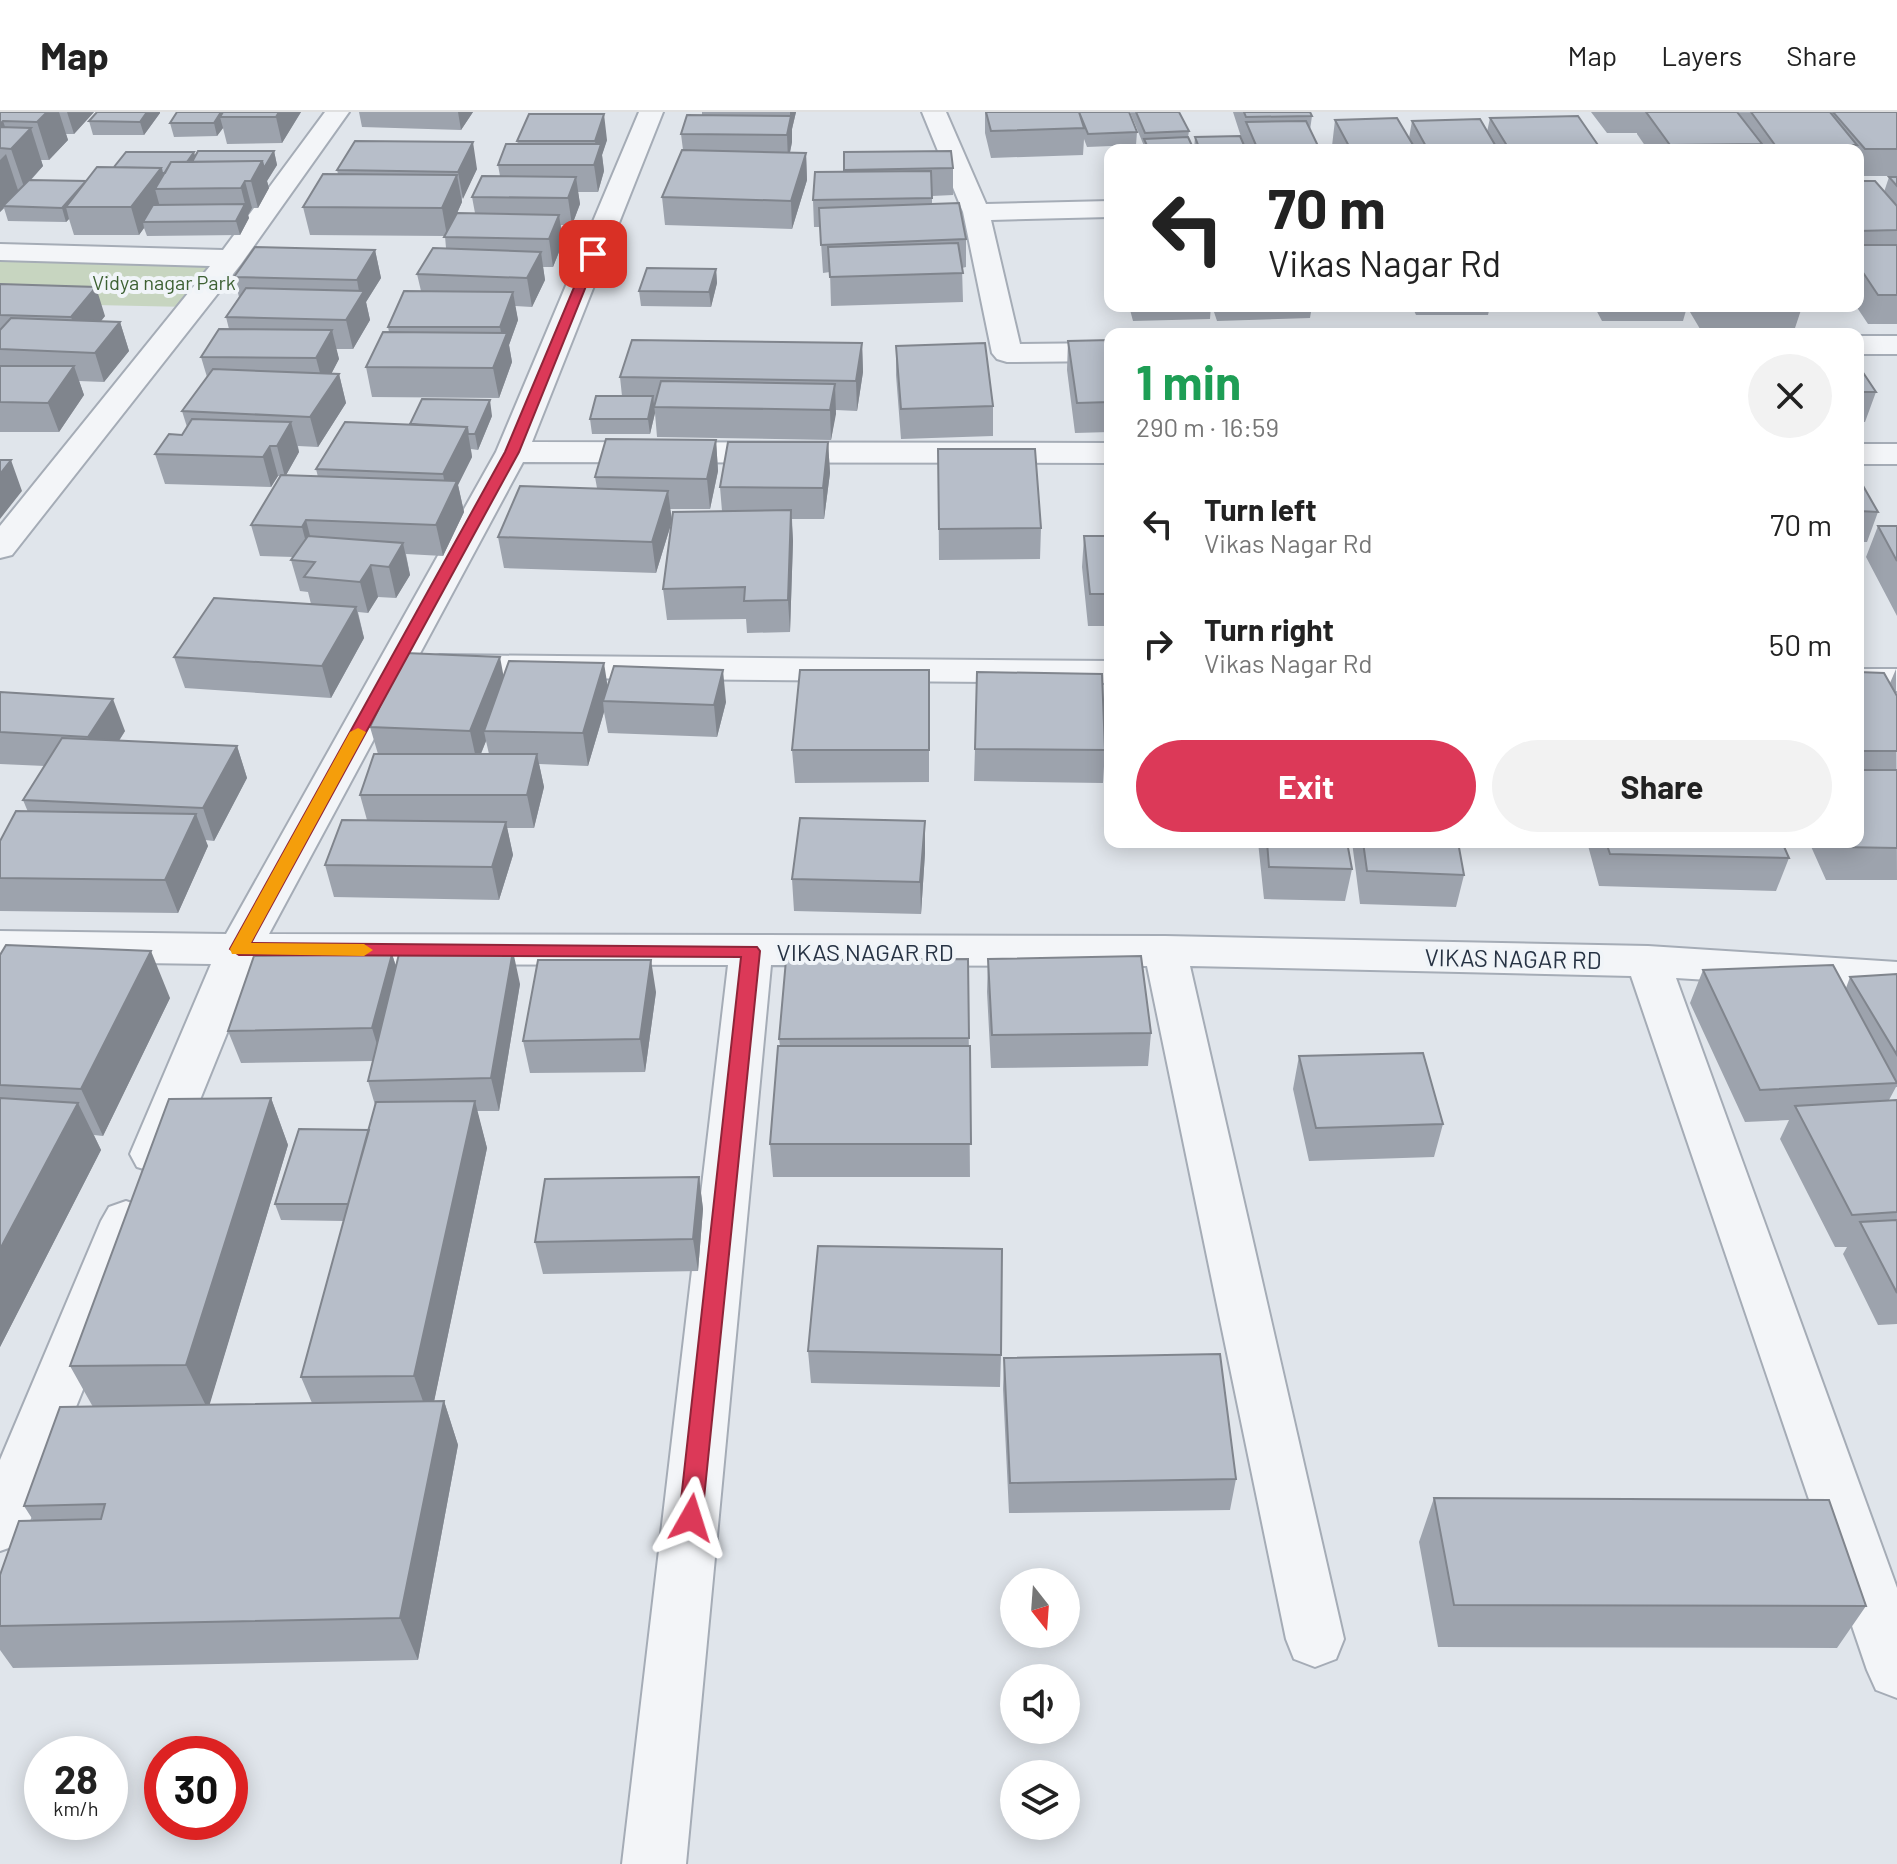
<!DOCTYPE html>
<meta charset="utf-8">
<style>
body{margin:0;font-family:Barlow,sans-serif;background:#f2f2f2;color:#222;height:100vh;display:flex;flex-direction:column;font-size:30px;white-space:nowrap}
*{box-sizing:border-box;margin:0}
p{font-size:26px;color:#767676}
.icon{flex:none;width:44px;height:44px;fill:none;stroke:currentColor;stroke-width:2;stroke-linecap:round;stroke-linejoin:round}
.map{position:relative;flex:1;overflow:hidden}
.sheet{position:absolute;left:1104px;top:216px;width:760px;height:520px;display:flex;flex-direction:column;background:#fff;border-radius:16px;box-shadow:0 4px 20px #0003}
.sheet>*{flex:none}
.guide{position:absolute;left:1104px;top:32px;width:760px;height:168px;border-radius:16px;box-shadow:0 4px 20px #0003;background:#fff;color:#222;overflow:hidden}
.needle{width:52px;rotate:163deg}
.fabs{position:absolute;left:1000px;top:1456px;display:grid;gap:16px}
.fabs a{display:grid;place-items:center;width:80px;height:80px;border-radius:50%;background:#fff;box-shadow:0 4px 20px #0003;font-size:40px}
.speed{position:absolute;left:24px;top:1624px;display:flex;gap:16px;font-size:40px;font-weight:700;text-align:center}
.speed>*{display:grid;place-content:center;width:104px;height:104px;border-radius:50%;background:#fff;box-shadow:0 4px 20px #0003;line-height:1}
.speed small{font-size:20px;font-weight:400}
.speed .limit{border:12px solid #d22;background:#fff;color:#111}
.pin{position:absolute;display:grid;place-items:center;width:68px;height:68px;color:#fff;margin:-34px;border-radius:16px;box-shadow:0 4px 12px #0006}
.me{position:absolute;width:88px;margin:-44px;rotate:6deg;stroke-linejoin:round;filter:drop-shadow(0 0 6px #0008)}
.turn{display:flex;align-items:center;gap:28px;height:168px;padding:0 32px;font-size:36px}
.turn .icon{width:104px;height:104px;stroke-width:2.5}
.turn b{display:block;font-size:56px;line-height:68px}
.round{display:grid;place-items:center;flex:none;width:84px;height:84px;border-radius:42px;background:#f2f2f2}
.summary{display:flex;align-items:center;justify-content:space-between;height:136px;padding:0 32px}
h1{font-size:48px;font-weight:700;line-height:60px;color:#1e9e55}
.cta{display:flex;gap:16px;margin-top:auto;padding:16px 32px}
.cta a{flex:1;height:92px;border-radius:48px;background:#dc3958;color:#fff;font-size:32px;font-weight:700;line-height:92px;text-align:center}
.cta a+a{background:#f2f2f2;color:#222}
ul{padding:0;list-style:none}
li{display:flex;align-items:center;gap:24px;height:120px;padding:0 32px}
li div{flex:1}
li b{display:block;font-size:30px}
li em{font-style:normal}
header{display:flex;align-items:center;gap:48px;box-sizing:border-box;height:112px;padding:0 40px;background:#fff;border-bottom:2px solid #e0e0e0}
header strong{font-size:38px}
nav{display:flex;gap:44px;margin-inline-start:auto;font-size:28px}
.map>svg:first-child{display:block}
</style>
<header>
<strong>Map</strong>
<nav><a>Map</a><a>Layers</a><a>Share</a></nav>
</header>
<div class="map">
<svg width="1897" height="1752" viewBox="0 0 1897 1752">
<rect width="100%" height="100%" fill="#e0e5eb"/>
<!-- green -->
<path fill="#c7d5c0" d="M0,140L231,146L189,195L0,191Z"/>
<g fill="none" stroke-linecap="round" stroke-linejoin="round">
<!-- minor casing -->
<g stroke="#a5acb6" stroke-width="4">
<path id="minor" d="M325,0H349L241,152L12,443L0,446V414L210,154L0,148V132L223,138Z
M639,0H663L532,330L1110,331V351L523,350L269,822L1165,824L1648,834L1897,850V880L1676,866L1897,1476V1586L1876,1578L1867,1558L1631,864L1190,854L1344,1527L1336,1547L1315,1555L1294,1547L1286,1527L1147,854L771,853L686,1752H622L728,853L255,852L178,1042L171,1055L154,1060L137,1055L130,1042L211,852L0,849V819L226,822L496,340Z
M922,0H946L986,92L1110,89V105L991,108L1020,232L1110,231V249L1007,250L997,247L992,241L963,100Z
M1858,224H1897V242H1858Z
M1858,332H1897V352H1858Z
M440,543L1110,549V571L440,565L427,562L422,554L427,546Z
M1858,557H1897V579H1858Z
M126,1089L143,1095L151,1109L28,1414L20,1432L0,1439V1348L101,1109L109,1095Z"/>
</g>
<!-- minor -->
<use href="#minor" fill="#f3f5f8" fill-rule="evenodd"/>
</g>
<!-- wall -->
<path fill="#9da3ad" fill-rule="evenodd" d="M0,0H94L74,22H66L68,28L49,48H41L43,54L31,68L86,69L114,55L195,44L274,39L277,53L267,69L269,76L258,96H252L248,103L249,106L240,123L147,124L144,116L139,123H74L69,107L66,110L8,109L4,96L0,100Z
M97,0H160V1L144,23H93L89,9Z
M177,0H301L282,31L227,32L223,16L217,24L174,25L170,11Z
M359,0H473L461,18L362,15Z
M702,0H796L792,17V30L790,41H806L807,68L792,117L665,113L662,85L683,38L681,22L702,3Z
M985,0H1129L1137,20L1136,33L1087,35L1084,27L1083,43L991,46L985,21Z
M1130,0H1179L1189,19L1188,25L1194,38H1144V34Z
M1233,0H1310L1312,4L1310,18L1320,38H1194L1195,25L1243,31Z
M1591,0H1897V64H1858V38H1648L1637,22V21H1607Z
M1490,6L1600,36V38H1334L1332,34L1335,8L1409,26L1412,9L1487,20Z
M607,28L602,43L604,59L598,80H578L580,92L572,113H561L563,130L553,155H543L545,168L532,195L515,194L518,208L509,233L512,250L499,286L372,285L366,255L389,220L388,215L421,179L417,162L446,136L445,124L310,123L303,95L338,62L337,58L477,57L462,87V90L457,101H475L472,85L500,64L498,53L518,32L517,29Z
M844,40L953,56V83L932,84V92L966,127V155L962,156L963,190L831,194L830,160L823,161L820,115H814L813,88L844,60Z
M1889,65H1897V212H1868L1856,194H1858V69L1884,80Z
M375,138L381,166L366,190L370,208L353,237H336L339,247L331,262H339L346,291L318,335L298,334L299,340L286,363L318,365L316,357L410,312L492,304L478,338L471,337L472,345L458,373L464,400L443,444L406,442L410,463L396,486L378,485L368,501L358,500L364,526L331,586L185,576L174,545L311,492L308,480L300,479L291,448L293,445L260,444L251,413L281,364H278L271,375L165,372L155,342L182,323L187,315L182,299L207,265L201,245L229,217L226,205L239,185L234,165Z
M716,157L717,171L711,195L641,194L639,179Z
M0,172L105,204L101,209L120,210L129,239L104,270L79,269L84,283L59,320H0Z
M1129,194H1211L1210,207L1133,209Z
M1212,194H1312L1310,206L1217,209Z
M1320,194H1398L1397,198L1322,200Z
M1412,194H1490L1488,203H1416Z
M1594,194H1801L1802,195L1793,222H1703L1687,195L1683,209H1602Z
M1110,228V320L1075,321L1067,258L1068,229Z
M862,231L863,260L857,299L836,298L831,328L657,325L655,301L650,322H592L590,307L622,284L620,265Z
M896,234L993,294V324L901,327L896,263Z
M1858,253L1876,280L1865,310H1858Z
M716,328L718,359L710,397H670L672,409L656,461L504,456L498,425L597,376L595,365Z
M828,330L830,361L824,407H792L793,429L790,520L747,521L746,507L667,508L663,477L722,399L720,375Z
M938,337L1041,416L1040,447L939,448Z
M1858,365L1878,400L1867,430H1858Z
M1878,414H1897V504L1866,445Z
M1084,424H1110V514H1088L1082,455Z
M1896,557L1897,768H1826L1809,730H1858V560L1890,571Z
M929,558V670L795,671L792,638Z
M504,564L608,573L726,590L717,625L608,621L604,600L588,654L539,652L544,675L534,716H507L513,743L499,788L334,785L325,753L367,708L360,683L378,642L370,615ZM486,629L489,642H481Z
M0,580L125,619L119,629L237,634L247,666L214,729L205,728L208,734L178,801L0,799V729L28,700L23,688L45,654L0,652Z
M975,637L1105,638L1103,671L974,669Z
M925,709V741L921,802L794,799L792,767Z
M1258,730H1347L1352,757L1345,789L1264,787Z
M1352,730H1458L1464,763L1456,795L1360,792Z
M1587,730H1782L1789,746L1776,779L1599,774Z
M392,842L396,854L520,872L499,999H477L487,1036L434,1289H444L458,1333L418,1548L13,1556L0,1538V1463L33,1408L24,1394L93,1295L70,1254L271,986L288,1033L209,1293L312,1291L301,1265L344,1109L281,1108L275,1092L369,1018L375,993L368,969L373,949L241,951L228,919Z
M0,843L170,886L103,1024L94,1023L101,1038L0,1235Z
M968,847L970,1065H773L770,1032L780,934L779,927Z
M988,847L1151,921L1148,954L991,956L987,880Z
M1703,858L1846,876L1850,865L1897,862V975H1896L1889,988H1897V1212L1878,1213L1843,1142L1847,1135H1835L1780,1027L1789,1008L1745,1010L1690,891Z
M656,880L645,960L530,961L523,929Z
M1299,944L1443,1012L1434,1045L1309,1049L1293,977Z
M699,1065L703,1097L698,1159L543,1162L535,1130Z
M808,1239L1001,1243L1000,1275L811,1271Z
M1004,1246L1236,1367L1230,1398L1009,1401L1003,1277Z
M1434,1386L1866,1494L1837,1536L1438,1535L1419,1430Z"/>
<!-- shaded-wall -->
<path fill="#80858d" d="M47,0H59L68,28L49,48L37,10Z
M67,0H94L74,22Z
M147,0H160V1L144,23L140,10Z
M221,0H232L220,5L223,16L217,24L214,11Z
M279,0H301L282,31L276,5Z
M458,0H473L461,18Z
M790,0H796L792,17V30L788,49L787,23L790,7Z
M604,2L607,28L602,43L604,59L598,80L594,53L597,45L595,29Z
M3,9L12,35L31,16L43,54L24,75L11,37L0,25V12Z
M473,30L477,57L463,87L458,60Z
M274,39L277,53L267,69L269,76L258,96L251,69L262,49Z
M194,40L198,53L180,61Z
M806,41L807,68L792,117L791,89Z
M6,42L19,81L3,94L4,96L0,100V48Z
M161,56L167,77H155L160,95L143,110L144,116L139,123L131,95Z
M457,63L462,90L447,124L442,96Z
M576,65L580,92L572,113L568,86Z
M86,69L66,95L69,107L66,110L62,96Z
M245,69L252,96L248,103L249,106L240,123L236,109L245,92L241,76Z
M559,103L563,130L553,155L549,127Z
M375,138L381,166L366,190L370,208L353,237L346,208L360,185L357,168Z
M541,140L545,168L532,195L527,166Z
M716,157L717,171L711,195L709,180Z
M96,175L105,204L81,234L71,205Z
M513,180L518,208L509,233L512,250L499,286L493,256L503,231L500,215Z
M120,210L129,239L104,270L95,241Z
M332,218L339,247L324,276L316,246Z
M862,231L863,260L857,299L856,269Z
M74,254L84,283L59,320L48,291Z
M339,262L346,291L318,335L310,305Z
M835,272L836,302L831,328L830,298Z
M653,284L655,301L650,322L648,307Z
M490,288L492,304L478,338L475,322Z
M291,310L299,340L285,365L277,334Z
M467,315L472,345L458,373L464,400L443,444L436,413L448,389L443,362Z
M716,328L718,359L710,397L707,367Z
M828,330L830,361L824,407L823,376Z
M270,334L278,364L271,375L263,345Z
M11,348L22,379L0,407V362Z
M668,379L672,409L656,461L652,430Z
M791,398L793,429L790,520L788,488Z
M306,408L314,439L310,446L302,415Z
M403,431L410,463L396,486L389,455Z
M371,453L378,485L368,501L360,470Z
M356,495L364,526L331,586L322,554Z
M500,545L506,577L484,619L486,629L477,651L470,619Z
M604,551L609,583L603,589L604,600L588,654L583,621Z
M723,558L726,590L717,625L714,593Z
M113,587L125,619L100,658L88,625Z
M237,634L247,666L214,729L203,696Z
M537,642L544,675L534,716L527,683Z
M196,702L208,734L178,801L165,768Z
M925,709V741L921,802L920,770Z
M506,710L513,743L499,788L492,755Z
M151,839L170,886L103,1024L81,977Z
M513,839L520,872L499,999L491,966Z
M392,842L402,874L382,949L372,916Z
M651,848L656,880L645,960L640,927Z
M271,986L288,1033L208,1298L186,1253Z
M475,989L487,1036L430,1309L414,1264Z
M78,991L101,1038L0,1235V1137Z
M699,1065L703,1097L698,1159L693,1127Z
M444,1289L458,1333L418,1548L400,1506Z"/>
<!-- building -->
<path fill="#b7bec9" stroke="#80858d" stroke-width="2" d="M0,0H47L37,10L3,9L0,12Z
M97,0H147L140,10L89,9Z
M177,0H221L214,11H170Z
M223,0H279L276,5H220Z
M986,0H1079L1084,16L991,19Z
M1079,0H1129L1137,20L1088,22Z
M1136,0H1179L1189,19L1145,21Z
M1244,0H1310L1312,4L1246,5Z
M1646,0H1737L1762,32L1670,33Z
M1751,0H1830L1857,33H1775Z
M1833,0H1897V37H1865Z
M529,2H604L595,29H517Z
M687,3L791,4L787,23L681,22Z
M1578,4L1600,36L1509,37L1490,6Z
M1397,6L1416,38H1351L1335,8Z
M1480,7L1498,38H1428L1412,9Z
M1306,9L1320,38H1258L1246,10Z
M0,15L31,16L11,37L0,36Z
M1240,24L1246,38H1200L1195,25Z
M1188,25L1194,38H1149L1144,27Z
M355,29L473,30L458,60L337,58Z
M506,32H601L594,53H498Z
M682,38L806,41L791,89L662,85Z
M198,39H274L264,56L262,49L192,50Z
M951,39L953,56L844,58V40Z
M126,40H194L187,50H171L165,61H162L161,56L114,55Z
M262,49L251,69H245L241,76L155,77L171,50Z
M97,55L161,56L131,95H66Z
M931,59L932,86L813,88L815,60Z
M323,62L457,63L442,96L303,95Z
M482,64L576,65L568,86L472,85Z
M1889,65H1897V74Z
M29,68L86,69L62,96L3,94Z
M1858,69H1875L1897,94V118L1858,119Z
M959,91L966,127L821,133L819,96Z
M245,92L236,109L143,110L153,93Z
M457,101L559,103L549,127L444,125Z
M958,131L963,161L830,165L828,135Z
M1858,133H1897V183H1878L1858,153Z
M255,135L375,138L357,168L234,165Z
M433,136L541,140L527,166L417,162Z
M647,156L716,157L709,180L639,179Z
M0,172L96,175L71,205L0,203Z
M246,176L364,179L346,208L226,205Z
M404,179L513,180L500,215H388Z
M1712,194H1801L1802,195L1713,196Z
M11,206L120,210L95,241L0,237V218Z
M219,217L332,218L316,246L201,245Z
M383,220L507,221L493,256L366,255Z
M632,228L862,231L856,269L620,265Z
M1110,228V290L1077,291L1068,229Z
M985,231L993,294L901,297L896,234Z
M1858,253L1876,280H1858Z
M0,254H74L48,291L0,290Z
M213,257L339,262L310,305L182,299Z
M661,269L835,272L830,298L654,295Z
M596,284H653L648,307H590Z
M422,287L490,288L475,322H468L467,315L410,312Z
M192,307L291,310L277,334H270L263,345L155,342L169,322L182,323Z
M345,310L467,315L443,362L316,357Z
M606,327L716,328L707,367L595,365Z
M728,330H828L823,376L720,375Z
M938,337H1035L1041,416L939,417Z
M0,348H11L0,362Z
M281,363L457,369L436,413L306,408L302,415L251,413Z
M1858,365L1878,400L1858,399Z
M520,374L668,379L652,430L498,425Z
M791,398L788,488L744,489L745,475L663,477L673,400Z
M1878,414H1897V449Z
M308,424L403,431L389,455L371,453L360,470L304,465L315,450L291,448Z
M1084,424H1110V482H1090Z
M214,486L356,495L322,554L174,545Z
M405,541L500,545L470,619L370,615Z
M509,549L604,551L583,621L484,619Z
M614,554L723,558L714,593L603,589Z
M800,558H929V638H792Z
M977,560L1102,562L1105,638L975,637Z
M1858,560L1884,561L1897,584V639H1858Z
M0,580L113,587L88,625L0,620Z
M62,626L237,634L203,696L23,688Z
M374,642H537L527,683H360Z
M1858,658H1897V736L1840,735L1838,730H1858Z
M16,699L196,702L165,768L0,766V729Z
M800,706L925,709L920,770L792,767Z
M342,708L506,710L492,755L325,753Z
M1267,730H1347L1352,757L1269,755Z
M1363,730H1458L1464,763L1367,759Z
M1606,730H1782L1789,746L1610,742Z
M6,833L151,839L81,977L0,973V843Z
M513,839L491,966L368,969L399,842Z
M392,842L372,916L228,919L254,844Z
M1141,844L1151,921L992,923L988,847Z
M968,847L969,926L779,927L786,848Z
M538,848H651L640,927L523,929Z
M1833,853L1897,971L1760,978L1703,858Z
M1897,862V943L1850,865Z
M778,934H970L971,1032H770Z
M1423,941L1443,1012L1316,1016L1299,944Z
M0,986L78,991L0,1137Z
M271,986L186,1253L70,1254L169,987Z
M1897,988V1100L1852,1103L1795,994Z
M475,989L414,1264L301,1265L376,990Z
M299,1017L369,1018L348,1092H275Z
M699,1065L693,1127L535,1130L545,1067Z
M1897,1108V1181L1860,1110Z
M818,1134L1002,1137L1001,1243L808,1239Z
M1220,1242L1236,1367L1010,1371L1004,1246Z
M444,1289L400,1506L0,1514V1463L19,1409L101,1407L105,1392L24,1394L60,1295Z
M1434,1386L1829,1388L1866,1494L1454,1493Z"/>
<!-- route -->
<path fill="#dc3958" stroke="#8f2539" stroke-width="2" d="M593,138L599,142L519,340L251,831L757,835L760,839L702,1406L699,1413L691,1416L682,1413L679,1406L741,845L239,843L230,837L505,340L588,142Z"/>
<!-- slow -->
<path fill="#f59e0b" d="M358,616L366,620L251,831L364,832L373,838L364,844L232,842L230,837L350,620Z"/>
<g text-anchor="middle" dominant-baseline="central" stroke-width="8" stroke-linejoin="round" paint-order="stroke">
<!-- far-park labels -->
<g font-size="20" fill="#3d6133" stroke="#f0f4f8">
<text x="164" y="170">Vidya nagar Park</text>
</g>
<!-- street labels -->
<g font-size="24" fill="#273344" stroke="#f0f4f8">
<text x="865" y="839">VIKAS NAGAR RD</text>
<text transform="translate(1513 846) rotate(1)">VIKAS NAGAR RD</text>
</g>
</g>
</svg>
<div class="fabs">
<a><svg class="needle" viewBox="-14 -14 28 28"><path d="M0-13l5 13h-10z" fill="#e53935"/><path d="M0 13l5-13h-10z" fill="#767676"/></svg></a>
<a><svg class="icon" aria-label="sound" viewBox="0 0 24 24"><path d="M4 9h4l5-4v14l-5-4H4zM17 9q2 3 0 6"/></svg></a>
<a><svg class="icon" aria-label="layers" viewBox="0 0 24 24"><path d="M12 4l9 5-9 5-9-5zM3 14l9 5 9-5"/></svg></a>
</div>
<div class="speed"><div>28<small>km/h</small></div><div class="limit">30</div></div>
<div class="pin" style="left:593px;top:142px;background:#d93025"><svg class="icon" aria-label="arrive" viewBox="0 0 24 24"><path d="M6 21V4h12l-3 4 3 4H6"/></svg></div>
<svg class="me" style="left:691px;top:1406px" viewBox="-20 -20 40 40"><path d="M0-17L14 15 0 8-14 15z" fill="#dc3958" stroke="#fff" stroke-width="4"/></svg>
<div class="guide">
<div class="turn"><svg class="icon" aria-label="left" viewBox="0 0 24 24"><path d="M17 20v-9H6M10 6l-5 5 5 5"/></svg><div><b>70 m</b>Vikas Nagar Rd</div></div>
</div>
<section class="sheet">
<div class="summary"><div><h1>1 min</h1><p>290 m · 16:59</p></div><a class="round"><svg class="icon" aria-label="close" viewBox="0 0 24 24"><path d="M6 6l12 12M18 6L6 18"/></svg></a></div>
<ul>
<li><svg class="icon" aria-label="left" viewBox="0 0 24 24"><path d="M17 20v-9H6M10 6l-5 5 5 5"/></svg><div><b>Turn left</b><p>Vikas Nagar Rd</p></div><em>70 m</em></li>
<li><svg class="icon" aria-label="right" viewBox="0 0 24 24"><path d="M7 20v-9h11M14 6l5 5-5 5"/></svg><div><b>Turn right</b><p>Vikas Nagar Rd</p></div><em>50 m</em></li>
</ul>
<div class="cta"><a>Exit</a><a>Share</a></div>
</section>
</div>
